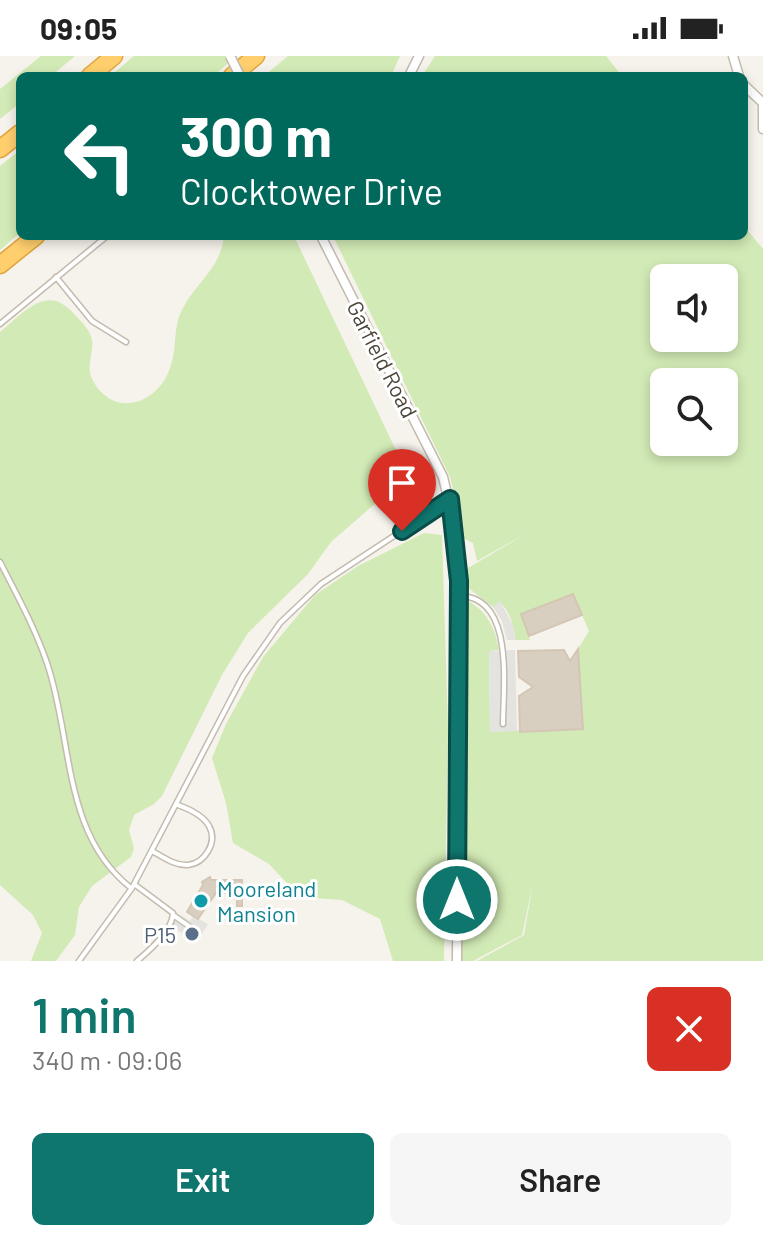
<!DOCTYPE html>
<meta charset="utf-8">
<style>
body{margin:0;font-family:Barlow,sans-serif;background:#f6f6f6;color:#222;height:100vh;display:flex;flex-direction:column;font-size:30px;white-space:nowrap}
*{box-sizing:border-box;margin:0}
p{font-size:26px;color:#767676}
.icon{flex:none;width:44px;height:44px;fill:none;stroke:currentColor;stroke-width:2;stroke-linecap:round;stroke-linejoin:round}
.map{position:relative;height:905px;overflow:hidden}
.panel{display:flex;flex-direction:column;background:#fff;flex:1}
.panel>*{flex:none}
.guide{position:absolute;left:16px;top:16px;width:732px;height:168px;border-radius:12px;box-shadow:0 4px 12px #0003;background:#00695c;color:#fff;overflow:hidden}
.buttons{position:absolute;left:650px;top:208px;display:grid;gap:16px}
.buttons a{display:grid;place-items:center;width:88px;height:88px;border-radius:12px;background:#fff;box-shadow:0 4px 12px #0003;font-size:40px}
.pin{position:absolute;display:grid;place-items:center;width:68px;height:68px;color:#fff;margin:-82px -34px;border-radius:50% 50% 50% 0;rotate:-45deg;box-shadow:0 0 8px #0007}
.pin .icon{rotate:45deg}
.me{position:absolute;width:88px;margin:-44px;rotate:0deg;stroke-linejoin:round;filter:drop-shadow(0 0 6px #0008)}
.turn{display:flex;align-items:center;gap:28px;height:168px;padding:0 32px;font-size:36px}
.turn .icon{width:104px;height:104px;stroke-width:2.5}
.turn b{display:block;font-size:56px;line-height:68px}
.round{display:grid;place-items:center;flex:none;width:84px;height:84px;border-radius:12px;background:#f6f6f6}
.summary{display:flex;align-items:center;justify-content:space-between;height:136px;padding:0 32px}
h1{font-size:48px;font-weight:600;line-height:60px;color:#0f766e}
.primary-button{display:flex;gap:16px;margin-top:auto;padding:16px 32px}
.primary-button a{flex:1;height:92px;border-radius:12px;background:#0f766e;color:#fff;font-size:32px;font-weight:600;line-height:92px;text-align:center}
.primary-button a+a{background:#f6f6f6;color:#222}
.status{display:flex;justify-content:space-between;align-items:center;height:56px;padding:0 40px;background:#fff;direction:ltr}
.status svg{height:22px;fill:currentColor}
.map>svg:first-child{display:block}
</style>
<div class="status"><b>09:05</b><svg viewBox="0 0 49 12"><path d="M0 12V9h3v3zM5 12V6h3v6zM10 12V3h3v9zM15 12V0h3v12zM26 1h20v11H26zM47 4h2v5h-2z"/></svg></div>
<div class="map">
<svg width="763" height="905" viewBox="0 0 763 905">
<rect width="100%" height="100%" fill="#f6f3ec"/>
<!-- green -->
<path fill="#d2eab5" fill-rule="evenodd" d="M41,0H75L51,20H20V47L0,63V33Z
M134,0H237L213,20H110Z
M288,0H400L391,20H264Z
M435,0H606L622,20H422Z
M20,94V177L0,194V110Z
M744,170L763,193V905H477L524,879L533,827L522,879L473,905H461L463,552L470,546C489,558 495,573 499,594L489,595L490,675L583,673L578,593L589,575L573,538L521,558L530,584H515C514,569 510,556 500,546L493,551L467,531L463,515L529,476L477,505L473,487L461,481L462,468L450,421L333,180H744ZM664,222H724V282H664ZM664,326H724V386H664Z
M224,180H294L402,407L404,419L401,425L331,486L308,518L248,577L222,619L162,740L154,748L134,759L129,774L134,792L131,801L92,830L79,851L75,879L56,905H31L42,877L33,859L0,829V276C25,256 47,226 75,259C82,266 90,274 92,284C94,298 85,310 93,325C114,363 158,348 170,312C176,297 174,279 178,264C189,230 220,217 224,180Z
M424,477L442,479L448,673L444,905H393L380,863L342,844L300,841L269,808L233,787L226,747L212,702L226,668L263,601L315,539L358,510Z"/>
<!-- parking -->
<path fill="#e5e3e0" d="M500,545L513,569L515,584H507L502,565L493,551Z
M515,594L517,675L490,676L489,595Z
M176,856L190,865L193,860L208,868L197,886L168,869Z"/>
<!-- building -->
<path fill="#d8cfc1" stroke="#d3c7b4" stroke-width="2" d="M573,538L582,559L529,580L521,558Z
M578,593L583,673L520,676L519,640L533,631L519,621L518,595L564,594L570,605Z
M210,821L211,824H242V850H237V837H216L198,863L187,856L203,829L202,826Z"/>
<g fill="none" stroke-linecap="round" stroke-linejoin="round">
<!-- service casing -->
<g stroke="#c2bbae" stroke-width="7">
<path id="service" d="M56,221L92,265L126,286
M0,268L107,180
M388,447L406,472
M0,506C17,539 35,572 47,607C73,683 62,778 131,832
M461,540C515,542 503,632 503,668
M152,795C163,801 175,810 188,809C205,807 218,786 209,770C203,759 189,753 178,749
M134,828L173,857C173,874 150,894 137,905
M173,859L193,873
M79,905L132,832L243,620L280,567L321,528L447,445"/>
</g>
<!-- minor casing -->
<g stroke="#c2bbae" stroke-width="11">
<path id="minor" d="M733,0L739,20
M409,20L419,0
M744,29L763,47
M763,47V73
M321,180L443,421L453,463L459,525L457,905"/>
</g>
<!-- motorway casing -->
<g stroke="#e0a43c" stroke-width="19">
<path id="motorway" d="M90,20L114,0
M232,20L256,0
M0,93L20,77
M0,209L36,180"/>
</g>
<!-- service -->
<use href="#service" stroke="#fff" stroke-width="4"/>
<!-- minor -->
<use href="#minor" stroke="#fff" stroke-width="8"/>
<!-- motorway -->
<use href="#motorway" stroke="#ffcf6e" stroke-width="16"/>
<!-- minor-bridge casing -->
<g stroke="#c2bbae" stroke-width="11" stroke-linecap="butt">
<path id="minor-bridge" d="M230,0L240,20"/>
</g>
<!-- minor-bridge -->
<use href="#minor-bridge" stroke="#fff" stroke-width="8"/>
</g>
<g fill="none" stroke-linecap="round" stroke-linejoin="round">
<!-- route casing -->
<g stroke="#0a4d48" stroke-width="20">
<path id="route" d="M402,475L450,443L459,525L457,844"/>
</g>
<!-- route -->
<use href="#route" stroke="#0f766e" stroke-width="14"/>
</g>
<!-- markers -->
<circle fill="#0f9aa8" stroke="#fff" stroke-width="3" cx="201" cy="845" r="8"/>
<circle fill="#5c6f8a" stroke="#fff" stroke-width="3" cx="192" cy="878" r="8"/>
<g text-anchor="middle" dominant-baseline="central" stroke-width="6" stroke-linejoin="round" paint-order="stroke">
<!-- street labels -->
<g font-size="22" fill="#4b4439" stroke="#fff">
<text transform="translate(383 303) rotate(63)">Garfield Road</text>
</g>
<!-- culture labels -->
<g font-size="22" fill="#0d838f" stroke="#fff" text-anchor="start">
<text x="217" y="832">Mooreland<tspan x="217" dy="25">Mansion</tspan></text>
</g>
<!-- service labels -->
<g font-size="22" fill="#4e5e75" stroke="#fff" text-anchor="end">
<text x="176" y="878">P15</text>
</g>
</g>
</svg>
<div class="buttons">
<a><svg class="icon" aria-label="sound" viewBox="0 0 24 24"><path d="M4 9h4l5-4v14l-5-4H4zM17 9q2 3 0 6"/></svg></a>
<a><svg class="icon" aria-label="search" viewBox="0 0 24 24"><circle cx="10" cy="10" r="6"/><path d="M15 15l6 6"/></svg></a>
</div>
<div class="pin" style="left:402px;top:475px;background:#d93025"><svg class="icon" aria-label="arrive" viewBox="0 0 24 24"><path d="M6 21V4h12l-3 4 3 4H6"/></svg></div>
<svg class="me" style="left:457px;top:844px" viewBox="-20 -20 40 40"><circle r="17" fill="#0f766e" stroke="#fff" stroke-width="3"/><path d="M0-11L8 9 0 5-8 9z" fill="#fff"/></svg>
<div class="guide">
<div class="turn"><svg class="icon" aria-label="left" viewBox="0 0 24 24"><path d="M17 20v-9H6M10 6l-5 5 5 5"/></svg><div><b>300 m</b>Clocktower Drive</div></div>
</div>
</div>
<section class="panel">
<div class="summary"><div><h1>1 min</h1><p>340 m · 09:06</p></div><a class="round" style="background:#d93025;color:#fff"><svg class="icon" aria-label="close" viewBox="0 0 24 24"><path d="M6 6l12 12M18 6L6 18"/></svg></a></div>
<div class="primary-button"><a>Exit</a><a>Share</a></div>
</section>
